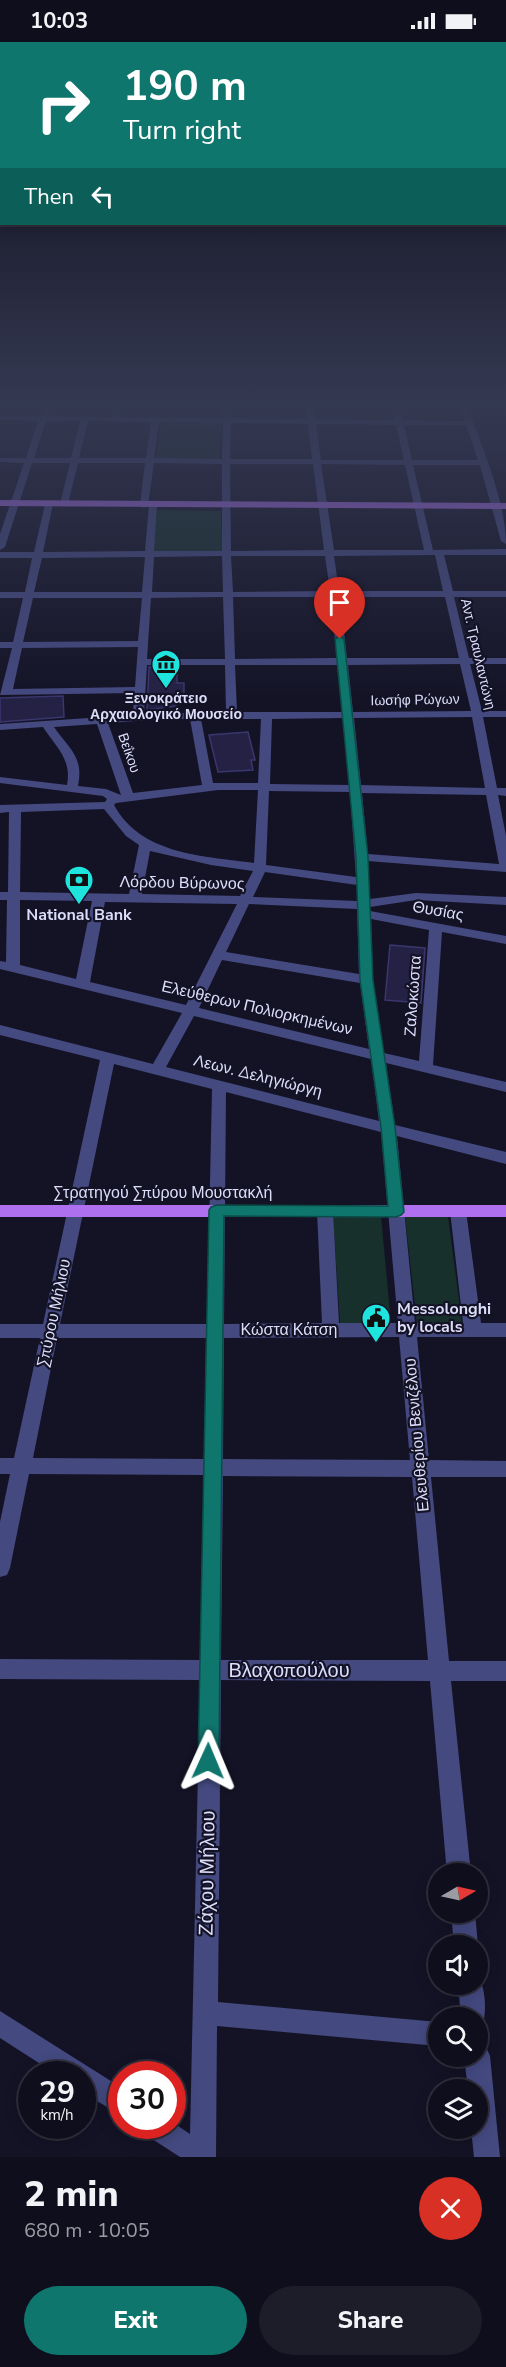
<!DOCTYPE html>
<meta charset="utf-8">
<style>
body{margin:0;font-family:"Nunito Sans",sans-serif;background:#1d1c29;color:#f1f3f6;height:100vh;display:flex;flex-direction:column;font-size:22px;white-space:nowrap}
*{box-sizing:border-box;margin:0}
p{font-size:20px;color:#9b9ca3}
.icon{flex:none;width:33px;height:33px;fill:none;stroke:currentColor;stroke-width:2;stroke-linecap:round;stroke-linejoin:round}
.map{position:relative;height:2115px;overflow:hidden}
.drawer{display:flex;flex-direction:column;background:#0f0e1c;flex:1}
.drawer>*{flex:none}
.hud{position:absolute;left:0px;top:0px;width:507px;height:183px;box-shadow:0 3px 15px #0003,0 0 0 2px #2f2e3b;background:#0f766e;color:#fff;overflow:hidden}
.needle{width:39px;rotate:81deg}
.tools{position:absolute;left:428px;top:1821px;display:grid;gap:12px}
.tools a{display:grid;place-items:center;width:60px;height:60px;border-radius:50%;background:#0f0e1c;box-shadow:0 3px 15px #0003,0 0 0 2px #2f2e3b;font-size:30px}
.speed{position:absolute;left:18px;top:2019px;display:flex;gap:12px;font-size:30px;font-weight:700;text-align:center}
.speed>*{display:grid;place-content:center;width:78px;height:78px;border-radius:50%;background:#0f0e1c;box-shadow:0 3px 15px #0003,0 0 0 2px #2f2e3b;line-height:1}
.speed small{font-size:15px;font-weight:400}
.speed .limit{border:9px solid #d22;background:#fff;color:#111}
.pin{position:absolute;display:grid;place-items:center;width:51px;height:51px;color:#fff;margin:-62px -26px;border-radius:50% 50% 50% 0;rotate:-45deg;box-shadow:0 0 6px #0007}
.pin .icon{rotate:45deg}
.me{position:absolute;width:66px;margin:-33px;rotate:1deg;stroke-linejoin:round;filter:drop-shadow(0 0 4px #0008)}
.turn{display:flex;align-items:center;gap:21px;height:126px;padding:0 24px;font-size:27px}
.turn .icon{width:78px;height:78px;stroke-width:2.5}
.turn b{display:block;font-size:42px;line-height:51px}
.then{display:flex;align-items:center;height:57px;padding:0 24px;background:#0003;gap:12px;font-size:22px}
.round{display:grid;place-items:center;flex:none;width:63px;height:63px;border-radius:32px;background:#1d1c29}
.headline{display:flex;align-items:center;justify-content:space-between;height:102px;padding:0 24px}
h1{font-size:36px;font-weight:800;line-height:45px}
.cta{display:flex;gap:12px;margin-top:auto;padding:12px 24px}
.cta a{flex:1;height:69px;border-radius:36px;background:#0f766e;color:#fff;font-size:24px;font-weight:800;line-height:69px;text-align:center}
.cta a+a{background:#1d1c29;color:#f1f3f6}
.status{display:flex;justify-content:space-between;align-items:center;height:42px;padding:0 30px;background:#0f0e1c;direction:ltr}
.status svg{height:16px;fill:currentColor}
.map>svg:first-child{display:block}
</style>
<div class="status"><b>10:03</b><svg viewBox="0 0 49 12"><path d="M0 12V9h3v3zM5 12V6h3v6zM10 12V3h3v9zM15 12V0h3v12zM26 1h20v11H26zM47 4h2v5h-2z"/></svg></div>
<div class="map">
<svg width="506" height="2115" viewBox="0 0 506 2115">
<rect width="100%" height="100%" fill="#141326"/>
<!-- green -->
<path fill="#17302b" d="M161,380L221,381L219,417L156,416Z
M156,468L221,469L222,510L153,511Z
M333,1174H381L391,1281H340Z
M405,1174H448L462,1281L417,1282Z"/>
<!-- building -->
<path fill="#242145" stroke="#3a366e" stroke-width="1.5" d="M149,625H168V632H177V641H184V656H176V664L147,668Z
M63,654L64,675L0,680V656Z
M248,690L255,718H251L253,728L218,730L209,693Z
M390,903L425,906L421,961L385,958Z"/>
<g fill="none" stroke-linecap="round" stroke-linejoin="round">
<!-- minor -->
<path fill="#444980" fill-rule="evenodd" d="M44,362H52L48,374L112,375L113,362H121L119,375L223,376V362H231V376L307,377L305,362H313L315,377L395,378L391,362H399L403,378L464,379L458,362H466C481,401 506,460 506,502L501,499L480,423H413L433,508L506,507V513H444L453,549H506V555H454L469,616H506V622H470L482,669H506V675H483L497,746H506V754L498,753L506,794V830L368,819L370,857L416,851L506,855V863L416,858L370,865V869L506,894V902L442,890L433,1023L506,1040V1050L386,1021L395,1083L506,1110V1122L397,1094L415,1281H463L450,1169L452,1165H464L466,1169L481,1281H506V1295H417L429,1418L506,1419V1435H431L449,1619H506V1639H451L471,1832H447L430,1639L221,1638L218,1960L438,1980V2004L217,1984L216,2115H180L146,2093L142,2084H172V2080L190,2092L200,1638L0,1637V1617L200,1618L204,1433L29,1432L10,1526L7,1533L0,1535V1480L10,1432H0V1416H14L40,1296H0V1282H43L100,1018L0,993V983L153,1022L182,971L0,927V919L6,920L7,858H0V850H8L9,770L0,771V763L105,760L107,757L103,754L0,741V735L67,743C72,717 56,705 43,685L0,688V682L133,673L134,651L0,653L12,606H0V600H13L23,556H0V550H25L32,516H0V510H34L45,462L49,459L53,462L43,510L145,509L149,463L153,460L157,463L154,509H222V422L154,421L148,463L144,466L140,463L145,421H78L68,462L64,465L60,462L70,421H32L5,505L0,508V492L24,421L0,420V416H26L38,379L0,378V374H40ZM46,379H80L71,416H34ZM88,379L151,380L146,416H79ZM159,380L223,381L222,417L154,416ZM231,381L308,382L312,417H230ZM316,382L396,383L404,418H321ZM404,383H466L478,418H412ZM230,422H313L324,508L231,509ZM321,422L405,423L424,508H334ZM435,513L443,549H339L334,514ZM222,514L223,550H152L154,515ZM231,514H325L330,549L233,550ZM145,515L142,550H34L42,516ZM223,555L225,617H147L151,556ZM233,555H330L337,616L235,617ZM340,555H445L459,616H347ZM33,556H142L138,599L23,600ZM138,605L135,645L13,647L22,606ZM460,622L471,669L353,670L348,623ZM147,623H225L226,670L144,672ZM235,623H337L342,670H237ZM472,675L485,746L361,743L354,676ZM343,676L349,743L270,742L272,677ZM164,677H190L202,743L133,751L108,681ZM201,677H261L258,741H213ZM97,682L121,753L106,747L78,744C84,714 69,707 54,685ZM218,748H258L254,821C204,814 141,813 114,763L116,761ZM269,749L350,750L356,835L266,823ZM362,751L486,753L499,822L368,812ZM104,767L126,794L139,803L129,852L20,850L21,770ZM150,809L211,823L253,829L240,854L142,852ZM265,830L357,843V859L253,855ZM20,858L92,859L76,937L20,923ZM105,860L237,862L186,963L90,940ZM249,862L357,867L359,932L226,910ZM371,877L429,888L419,1019L384,1011L373,938ZM222,918L360,941L369,1007L199,966ZM194,974L371,1017L379,1079L166,1025ZM114,1022L212,1047L207,1282H60ZM226,1050L381,1090L398,1281H339L333,1169L331,1165H319L317,1169L322,1281L224,1282ZM399,1295L410,1418L223,1417L224,1296ZM57,1296H206L204,1417L33,1416ZM223,1434L412,1435L428,1618H221Z
M451,1870H475L478,1904L477,1906V1904H454Z
M477,1933C486,1944 487,1971 482,1985L477,1987V1976H461L458,1942H477Z
M0,1969L122,2046V2074L82,2050V2032H56L0,1996Z
M477,2001L486,2005L490,2014L500,2115H474L471,2086H477V2048H468L464,2014H477Z"/>
<!-- major -->
<path fill="#ae70ee" fill-rule="evenodd" d="M0,458L506,461V467L0,464Z
M0,1163H506V1175H0Z"/>
</g>
<!-- sky -->
<linearGradient id="sky" x2="0" y2="1"><stop stop-color="#0b0a15"/><stop offset="0.55" stop-color="#343952"/><stop offset="1" stop-color="#343952" stop-opacity="0"/></linearGradient>
<rect width="506" height="658" fill="url(#sky)"/>
<!-- route -->
<path fill="#0f766e" stroke="#0a4d48" stroke-width="1.5" d="M340,594L344,597L368,815L373,938L395,1085L404,1170L401,1173L396,1175L224,1174L219,1719L216,1727L208,1729L201,1727L198,1719L209,1168L211,1165L217,1163L388,1164L381,1085L360,938L356,815L335,597Z"/>
<!-- icons -->
<defs>
<g id="museum-pin" transform="scale(1.5)"><path d="M0 17L-7.5 6A9.5 9.5 0 1 1 7.5 6Z" fill="#1fe4de" stroke="#141326"/><path d="M0-6L6-3V-2H-6V-3ZM-5-1h2V3h-2ZM-1-1h2V3h-2ZM3-1h2V3H3ZM-6 4H6V6H-6Z" fill="#111"/></g>
<g id="bank-pin" transform="scale(1.5)"><path d="M0 17L-7.5 6A9.5 9.5 0 1 1 7.5 6Z" fill="#1fe4de" stroke="#141326"/><path d="M-6-4H6V4H-6ZM0-2.3a2.3 2.3 0 1 0 0 4.6a2.3 2.3 0 1 0 0-4.6Z" fill="#111"/></g>
<g id="civic-pin" transform="scale(1.5)"><path d="M0 17L-7.5 6A9.5 9.5 0 1 1 7.5 6Z" fill="#1fe4de" stroke="#141326"/><path d="M-.6-6.5H3V-4.5H.6V-3L4-1V1h2V6H-6V1h2V-1L-.6-3ZM-1.2 2.5V6h2.4V2.5Z" fill="#111"/></g>
</defs>
<g fill-rule="evenodd">
<use href="#museum-pin" x="166" y="622"/>
<use href="#bank-pin" x="79" y="838"/>
<use href="#civic-pin" x="376" y="1276"/>
</g>
<g text-anchor="middle" dominant-baseline="central" stroke-width="4.5" stroke-linejoin="round" paint-order="stroke">
<!-- far-street labels -->
<g font-size="14" fill="#dcddfb" stroke="#141326">
<text transform="translate(478 612) rotate(77)">Αντ. Τραυλαντώνη</text>
<text transform="translate(415 658) rotate(-1)">Ιωσήφ Ρώγων</text>
<text transform="translate(129 711) rotate(71)">Βεΐκου</text>
</g>
<!-- far-poi labels -->
<g font-size="14" font-weight="bold" fill="#dcddfb" stroke="#141326">
<text x="166" y="656">Ξενοκράτειο<tspan x="166" dy="16">Αρχαιολογικό Μουσείο</tspan></text>
</g>
<!-- street labels -->
<g font-size="16" fill="#dcddfb" stroke="#141326">
<text transform="translate(182 841) rotate(1)">Λόρδου Βύρωνος</text>
<text transform="translate(438 869) rotate(10)">Θυσίας</text>
<text transform="translate(413 954) rotate(-86)">Ζαλοκώστα</text>
<text transform="translate(257 966) rotate(13)">Ελεύθερων Πολιορκημένων</text>
<text transform="translate(258 1034) rotate(14)">Λεων. Δεληγιώργη</text>
<text x="163" y="1151">Στρατηγού Σπύρου Μουστακλή</text>
<text transform="translate(54 1271) rotate(-78)">Σπύρου Μήλιου</text>
<text x="289" y="1288">Κώστα Κάτση</text>
<text transform="translate(417 1393) rotate(-95)">Ελευθερίου Βενιζέλου</text>
</g>
<!-- poi labels -->
<g font-size="16" font-weight="bold" fill="#dcddfb" stroke="#141326">
<text x="79" y="873">National Bank</text>
<text x="397" y="1267" text-anchor="start">Messolonghi<tspan x="397" dy="18">by locals</tspan></text>
</g>
<!-- near-street labels -->
<g font-size="20" fill="#dcddfb" stroke="#141326">
<text x="289" y="1628">Βλαχοπούλου</text>
<text transform="translate(207 1831) rotate(-89)">Ζάχου Μήλιου</text>
</g>
</g>
</svg>
<div class="tools">
<a><svg class="needle" viewBox="-14 -14 28 28"><path d="M0-13l5 13h-10z" fill="#e53935"/><path d="M0 13l5-13h-10z" fill="#9b9ca3"/></svg></a>
<a><svg class="icon" aria-label="sound" viewBox="0 0 24 24"><path d="M4 9h4l5-4v14l-5-4H4zM17 9q2 3 0 6"/></svg></a>
<a><svg class="icon" aria-label="search" viewBox="0 0 24 24"><circle cx="10" cy="10" r="6"/><path d="M15 15l6 6"/></svg></a>
<a><svg class="icon" aria-label="layers" viewBox="0 0 24 24"><path d="M12 4l9 5-9 5-9-5zM3 14l9 5 9-5"/></svg></a>
</div>
<div class="speed"><div>29<small>km/h</small></div><div class="limit">30</div></div>
<div class="pin" style="left:340px;top:597px;background:#d93025"><svg class="icon" aria-label="arrive" viewBox="0 0 24 24"><path d="M6 21V4h12l-3 4 3 4H6"/></svg></div>
<svg class="me" style="left:208px;top:1719px" viewBox="-20 -20 40 40"><path d="M0-17L14 15 0 8-14 15z" fill="#0f766e" stroke="#fff" stroke-width="4"/></svg>
<div class="hud">
<div class="turn"><svg class="icon" aria-label="right" viewBox="0 0 24 24"><path d="M7 20v-9h11M14 6l5 5-5 5"/></svg><div><b>190 m</b>Turn right</div></div>
<div class="then">Then<svg class="icon" aria-label="left" viewBox="0 0 24 24"><path d="M17 20v-9H6M10 6l-5 5 5 5"/></svg></div>
</div>
</div>
<section class="drawer">
<div class="headline"><div><h1>2 min</h1><p>680 m · 10:05</p></div><a class="round" style="background:#d93025;color:#fff"><svg class="icon" aria-label="close" viewBox="0 0 24 24"><path d="M6 6l12 12M18 6L6 18"/></svg></a></div>
<div class="cta"><a>Exit</a><a>Share</a></div>
</section>
